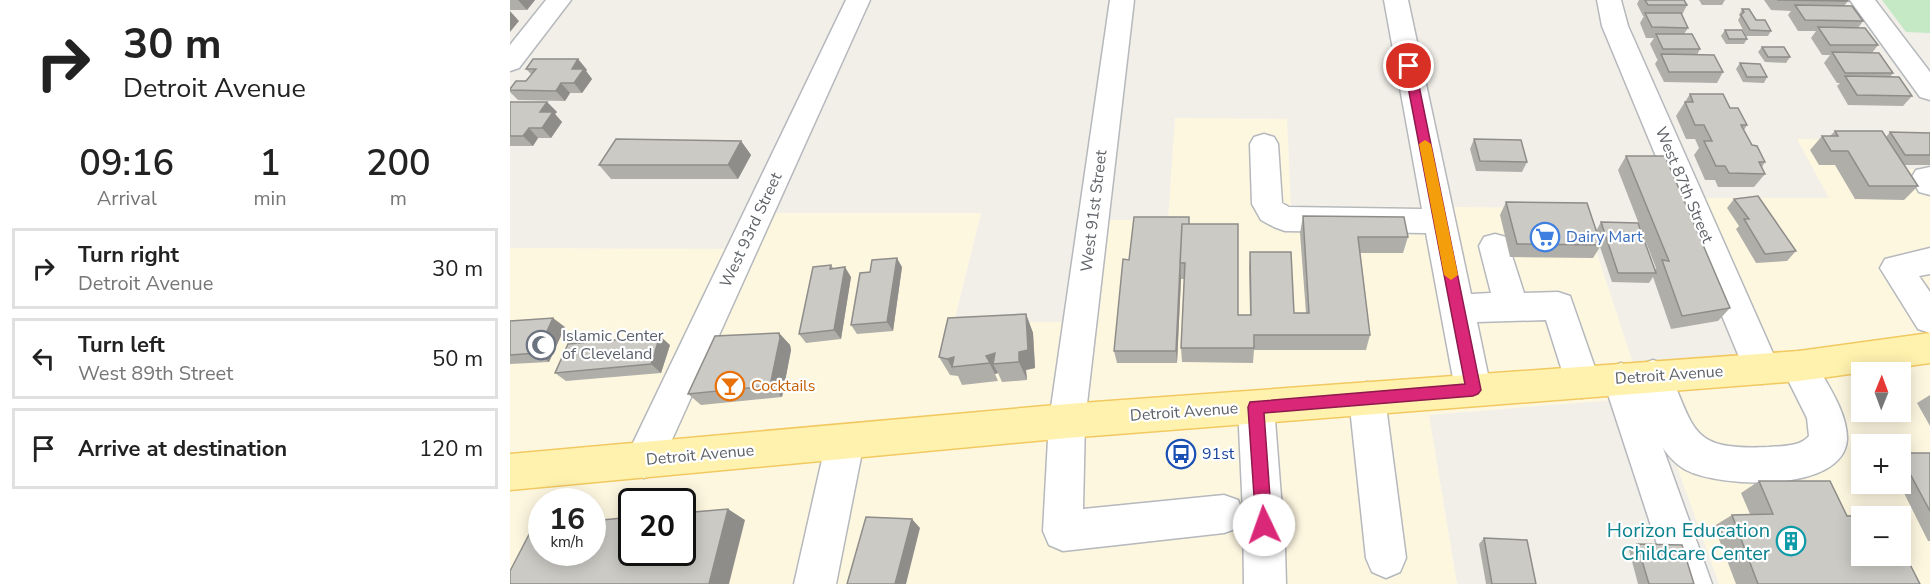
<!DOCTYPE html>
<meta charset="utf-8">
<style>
body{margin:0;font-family:"Nunito Sans",sans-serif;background:#f6f6f6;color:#222;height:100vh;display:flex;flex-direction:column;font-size:22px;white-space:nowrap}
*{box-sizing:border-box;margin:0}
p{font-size:20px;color:#767676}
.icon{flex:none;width:33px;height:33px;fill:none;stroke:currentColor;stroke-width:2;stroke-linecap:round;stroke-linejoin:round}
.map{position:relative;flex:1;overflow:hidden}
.panel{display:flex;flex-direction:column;background:#fff;width:510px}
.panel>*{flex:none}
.top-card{background:#fff;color:#222;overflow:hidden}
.needle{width:39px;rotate:1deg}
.controls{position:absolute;left:1341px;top:362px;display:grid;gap:12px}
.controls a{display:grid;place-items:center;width:60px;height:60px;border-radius:0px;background:#fff;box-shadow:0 3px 15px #0003;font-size:30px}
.speed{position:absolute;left:18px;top:488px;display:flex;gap:12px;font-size:30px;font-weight:700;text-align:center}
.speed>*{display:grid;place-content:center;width:78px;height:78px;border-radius:50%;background:#fff;box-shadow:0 3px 15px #0003;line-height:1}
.speed small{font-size:15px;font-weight:400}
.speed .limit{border:3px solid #111;border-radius:9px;background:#fff;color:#111}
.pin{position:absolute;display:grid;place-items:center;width:51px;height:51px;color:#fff;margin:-26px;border:3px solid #fff;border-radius:50%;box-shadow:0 2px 6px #0007}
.me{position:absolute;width:66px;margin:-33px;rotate:357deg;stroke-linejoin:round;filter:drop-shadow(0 0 4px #0008)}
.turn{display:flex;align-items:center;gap:21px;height:126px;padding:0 24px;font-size:27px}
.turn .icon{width:78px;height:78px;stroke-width:2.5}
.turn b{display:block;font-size:42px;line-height:51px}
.eta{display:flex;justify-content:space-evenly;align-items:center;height:102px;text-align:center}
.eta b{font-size:36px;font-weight:600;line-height:42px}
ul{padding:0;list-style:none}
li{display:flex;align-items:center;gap:18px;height:81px;margin:0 12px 9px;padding:0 12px;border:3px solid #e0e0e0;border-radius:0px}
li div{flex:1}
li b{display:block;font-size:22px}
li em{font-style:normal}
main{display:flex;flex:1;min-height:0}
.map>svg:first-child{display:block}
</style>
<main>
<section class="panel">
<div class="top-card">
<div class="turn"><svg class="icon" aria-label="right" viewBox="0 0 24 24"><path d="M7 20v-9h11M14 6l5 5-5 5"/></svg><div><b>30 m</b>Detroit Avenue</div></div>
</div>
<div class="eta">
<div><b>09:16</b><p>Arrival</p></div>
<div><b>1</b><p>min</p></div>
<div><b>200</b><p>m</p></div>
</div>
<ul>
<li><svg class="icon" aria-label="right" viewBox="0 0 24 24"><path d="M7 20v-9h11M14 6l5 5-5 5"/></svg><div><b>Turn right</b><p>Detroit Avenue</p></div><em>30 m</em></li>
<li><svg class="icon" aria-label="left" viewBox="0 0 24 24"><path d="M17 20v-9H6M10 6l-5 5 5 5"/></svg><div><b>Turn left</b><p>West 89th Street</p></div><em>50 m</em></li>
<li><svg class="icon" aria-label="arrive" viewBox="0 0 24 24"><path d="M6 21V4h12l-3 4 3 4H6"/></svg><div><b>Arrive at destination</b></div><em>120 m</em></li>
</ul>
</section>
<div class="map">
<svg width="1420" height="584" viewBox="0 0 1420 584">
<rect width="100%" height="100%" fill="#f1efe8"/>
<!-- commercial -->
<path fill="#fef7e0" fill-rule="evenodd" d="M665,118L777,119L781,206L1072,208L1128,378L1252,368L1179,198H1319L1287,139L1367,140L1386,169H1420V584H1209L1142,397L919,415L947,584H0V248L232,249L249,213H471L444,322H570L583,220H658ZM1352,372H1390V411H1352ZM1352,444H1390V483H1352ZM32,501H82V552H32ZM122,501H172V552H122ZM1352,516H1390V555H1352Z"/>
<!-- green -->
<path fill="#c5e8c5" d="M1372,0H1420V33L1396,32Z"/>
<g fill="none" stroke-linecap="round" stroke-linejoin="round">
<!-- minor casing -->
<g stroke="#b5b8bc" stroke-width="3">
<path id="minor" d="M36,0H61L9,68L0,71V45Z
M336,0H360L147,473L134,478L121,473L115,460L121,447Z
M600,0H624L575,421L573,509L714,495L728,500L733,512L728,407L733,395L746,391L759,395L764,407L775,548L776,584H734L733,515L728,528L714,533L553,551L539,545L533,531L539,421Z
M874,0H898L961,294L981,293L969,246L974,237L985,234L996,237L1014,293L1048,292L1060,296L1090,382L1085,393L1072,398L1059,393L1036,320L967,322L981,389L976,400L963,405L950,400L945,389L916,233L775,231L764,227L751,220L742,204L740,144L744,137L754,134L764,137L768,144L772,203L779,207L912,209Z
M1087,0H1111L1118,26L1270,369L1264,380L1252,384L1240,380L1234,369L1092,26Z
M1340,0H1365L1420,72V100L1410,97Z
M1420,167V195L1409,192L1401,178L1406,170Z
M1420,248V274L1409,276L1420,292V333L1408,329L1370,268L1375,259Z
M1289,351L1301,355C1314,380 1338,411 1337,440C1333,493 1210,488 1176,470C1168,466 1158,456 1153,448L1202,584H1160L1093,379L1098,368L1111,363L1124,368L1126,374L1130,365L1143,360L1156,365C1186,429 1177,451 1259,447C1271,446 1290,447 1299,436L1297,418L1271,366L1277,355Z
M857,382L870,387L875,398L896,558L890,572L876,578L862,572L856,558L839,398L844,387Z
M335,425L348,430L354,442L326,584H284L316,442L322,430Z"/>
</g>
<!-- major casing -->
<g stroke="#f2c960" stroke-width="3">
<path id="major" d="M1420,333V363L1289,381L557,438L0,490V454L557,404L1289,351Z"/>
</g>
<!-- minor -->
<use href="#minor" fill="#fff" fill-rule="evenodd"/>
<!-- major -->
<use href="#major" fill="#fff2af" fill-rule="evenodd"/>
</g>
<!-- wall -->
<path fill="#afaea9" d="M0,0H25L17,10H0Z
M1129,0H1174L1177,5L1172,15L1178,28L1174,34L1190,49L1187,55L1213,72L1207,83L1154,82L1145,64L1148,59H1147L1140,44L1144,38H1136L1130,23L1134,16H1133L1127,4Z
M1189,0H1215L1212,5H1192Z
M1254,0H1337L1338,1L1334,6L1353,21L1348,28L1368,45L1362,53L1383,73L1380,77L1402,96L1393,106L1338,105L1327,86L1330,83H1327L1314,63L1320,55H1312L1301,38L1306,31H1288L1278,15L1281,11L1261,10Z
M1232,9L1246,20L1261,31L1258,36H1236L1228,20L1230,17L1229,15Z
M1215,30L1237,39L1234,44H1216L1211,36Z
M1252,47L1280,57L1276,63L1255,62L1248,52Z
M68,59L77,70L76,71L82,79L72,93H60L55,101L8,100L0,92V89L16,81L21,74L16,69Z
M1230,63L1257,77L1254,83L1233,82L1226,69Z
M1180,94L1220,108L1237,125L1234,130L1242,145L1255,162L1252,167L1255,174L1244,187H1208L1205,180H1195L1184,155L1189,148L1185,139H1176L1166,116Z
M0,102H37L47,112L45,114L52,122L41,138H28L23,146H0Z
M1325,131L1376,137L1380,132L1420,133V165H1394L1408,186L1394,200L1345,199L1325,165H1309L1300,150L1312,136H1320Z
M964,139L1017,162L1012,172L966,171L960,149Z
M231,141L241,155L228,179H101L89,165Z
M1116,156L1220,308L1208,321L1161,329L1143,277L1139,283L1102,282L1090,247L1083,258L1000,257L990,215L996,202L1086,231L1091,222L1145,270L1146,268L1108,170Z
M1224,199L1286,251L1277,261L1246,263L1226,229L1229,226L1217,208Z
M793,216L898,237L893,253H850L860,335L856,350H744L743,363L672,362L671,348L674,279H671L667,363H607L604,351L679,224L728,315H740L739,268L740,252L784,313H796L790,233Z
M321,265L323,268L341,277L331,339L296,343L289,334Z
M392,267L383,331L347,334L341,325L360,272Z
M516,314L523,333L525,368L516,370L517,380L492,382L488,373L485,374L488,381L452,385L448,376L440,375L429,357Z
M0,321L55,327L39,362L0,364Z
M269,333L280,345L281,350L272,397L191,405L178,394Z
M160,345L151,373L56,381L45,373Z
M1420,395V426L1407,403Z
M1390,453H1420V541H1418L1389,483H1390Z
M1249,481L1337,516L1410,584H1226L1204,526L1222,515L1240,514L1231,493Z
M974,538L1026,584H976L969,544Z
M1127,544L1184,584H1128L1119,550Z"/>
<!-- shaded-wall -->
<path fill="#8f8d8a" d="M8,0H25L17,10Z
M0,11L9,21L0,32Z
M68,59L77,70L76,71L82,79L72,93L64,83L62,69Z
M51,83L60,93L55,101L46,91Z
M37,102L47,112L45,114L52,122L41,138L32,128L30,112Z
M19,128L28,138L23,146L13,136Z
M231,141L241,155L228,179L218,165Z
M387,258L392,267L383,331L377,322Z
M335,267L341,277L331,339L324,330Z
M670,268L671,279L667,363L666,351Z
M516,314L523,333L525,368L516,370L517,380L509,362V352Z
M43,318L55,327L39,362L27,353Z
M269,333L280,345L281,350L272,397L260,386Z
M150,336L160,345L151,373L141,364Z
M485,353L483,364L488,373L485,374L476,356Z
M444,357L442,367L447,376L437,359Z
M218,509L235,520L219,584H199Z
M402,519L410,528L396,584H385Z"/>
<!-- building -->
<path fill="#cccac5" stroke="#8f8d8a" stroke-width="1.5" d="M1135,0H1174L1177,5H1138Z
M1267,0H1337L1338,1Z
M1285,5L1342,6L1353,21L1295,20Z
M1232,9H1239L1246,20H1255L1261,31L1240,30L1231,15L1234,12Z
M1135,13H1171L1178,28L1142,27Z
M1308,27L1355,28L1368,45H1320Z
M1215,30H1232L1237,39H1219Z
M1146,34H1182L1190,49H1153Z
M1252,47H1274L1280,57H1258Z
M1322,52L1369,53L1383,73H1335Z
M1151,54L1204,55L1213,72H1159Z
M23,59H68L62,69H74L64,83H51L46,91L0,90V89L6,81H16L26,69H16Z
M1230,63L1250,64L1257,77H1237Z
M1335,76L1389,77L1402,96L1347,95Z
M1180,94H1213L1220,108H1228L1237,125H1231L1242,145L1247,146L1255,162H1249L1255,174L1219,173L1215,166H1206L1194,141H1202L1194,125H1185L1175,102H1183Z
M0,102H37L30,112H43L32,128H19L13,136H0Z
M1325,131H1372L1408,186H1359L1338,151H1321L1312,136H1328Z
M1380,132L1420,133V155H1395Z
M106,139L231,141L218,165H89Z
M964,139L1011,140L1017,162L970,161Z
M1116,156H1155L1220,308L1172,316L1152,260L1159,261Z
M1248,196L1286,251L1255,254L1234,219H1239L1224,199Z
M996,202L1077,203L1091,245L1007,244Z
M793,216L894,217L898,237H848L860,335H744V348H671L675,263H670L672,224H728V315H741L740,252H781L784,313H799Z
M624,217H679V224H672L666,351H604L613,259L619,260Z
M1091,222L1128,223L1146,273H1108Z
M387,258L377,322L341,325L350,273L360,272L362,260Z
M321,265L320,269L335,267L324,330L289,334L303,267Z
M516,314L518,350L509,352V362L483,364L485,353L476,356L480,363L442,367L444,357L437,359L429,357L438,318Z
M43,318L27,353L0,355V321Z
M269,333L270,338L260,386L178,394L205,336Z
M150,336L141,364L45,373L58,344Z
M1390,453H1420V511L1390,455Z
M1249,481H1320L1337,516L1376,515V516H1352V555H1390V545L1410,584H1248L1222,515L1263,514Z
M218,509L199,584H0V571L24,525H32V552H82V521L122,517V552H172V513Z
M356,517L402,519L385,584H337Z
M974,538L1017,540L1026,584H982Z
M1127,544L1172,545L1184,584H1139Z"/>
<!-- route -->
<path fill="#db2777" stroke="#8e194d" stroke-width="1.5" d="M899,63L905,66L971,390L968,394L963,396L754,413L762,525L760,530L754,533L748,530L746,525L738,407L740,402L955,384L894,66Z"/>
<!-- slow -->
<path fill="#f59e0b" d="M915,140L921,144L948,275L941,280L934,275L909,144Z"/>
<!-- icons -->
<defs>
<g id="supermarket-ring" transform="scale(1.5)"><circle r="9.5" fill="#fff" stroke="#3f7fe0" stroke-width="1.5"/><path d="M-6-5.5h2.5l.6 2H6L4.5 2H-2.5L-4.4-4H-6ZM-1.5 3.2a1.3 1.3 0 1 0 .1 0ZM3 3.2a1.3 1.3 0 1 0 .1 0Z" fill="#3f7fe0"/></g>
<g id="mosque-ring" transform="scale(1.5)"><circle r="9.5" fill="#fff" stroke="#6b7280" stroke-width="1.5"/><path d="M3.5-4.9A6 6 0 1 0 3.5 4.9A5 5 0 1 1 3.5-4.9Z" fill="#6b7280"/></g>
<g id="bar-ring" transform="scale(1.5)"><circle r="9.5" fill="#fff" stroke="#e8710a" stroke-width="1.5"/><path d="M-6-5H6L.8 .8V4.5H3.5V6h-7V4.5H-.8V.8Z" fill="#e8710a"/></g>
<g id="bus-ring" transform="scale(1.5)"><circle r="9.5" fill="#fff" stroke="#1a4fb4" stroke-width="1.5"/><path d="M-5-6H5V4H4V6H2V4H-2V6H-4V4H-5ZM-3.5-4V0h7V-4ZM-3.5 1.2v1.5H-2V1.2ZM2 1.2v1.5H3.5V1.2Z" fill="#1a4fb4"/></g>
<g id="building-ring" transform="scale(1.5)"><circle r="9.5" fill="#fff" stroke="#0f9aa8" stroke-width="1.5"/><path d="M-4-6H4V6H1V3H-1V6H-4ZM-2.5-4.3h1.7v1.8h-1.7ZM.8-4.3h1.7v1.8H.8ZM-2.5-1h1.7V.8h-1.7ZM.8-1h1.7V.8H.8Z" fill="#0f9aa8"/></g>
</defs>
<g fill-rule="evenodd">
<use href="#supermarket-ring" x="1035" y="237"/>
<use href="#mosque-ring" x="31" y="345"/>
<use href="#bar-ring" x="220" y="386"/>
<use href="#bus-ring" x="671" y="454"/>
<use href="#building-ring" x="1281" y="541"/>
</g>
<g text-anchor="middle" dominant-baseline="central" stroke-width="4.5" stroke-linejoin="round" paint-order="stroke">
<!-- street labels -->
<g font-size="16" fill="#5f6368" stroke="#fff">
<text transform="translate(1174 185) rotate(67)">West 87th Street</text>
<text transform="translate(584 211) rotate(-83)">West 91st Street</text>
<text transform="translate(241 230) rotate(-65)">West 93rd Street</text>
<text transform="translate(1159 375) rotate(-4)">Detroit Avenue</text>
<text transform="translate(674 412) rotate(-4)">Detroit Avenue</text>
<text transform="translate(190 455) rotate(-5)">Detroit Avenue</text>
</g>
<!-- shop labels -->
<g font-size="16" fill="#366cbe" stroke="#fff" text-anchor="start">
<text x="1056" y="237">Dairy Mart</text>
</g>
<!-- worship labels -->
<g font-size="16" fill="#5b616d" stroke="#fff" text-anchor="start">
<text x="52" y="336">Islamic Center<tspan x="52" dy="18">of Cleveland</tspan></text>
</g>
<!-- food labels -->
<g font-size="16" fill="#c56008" stroke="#fff" text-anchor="start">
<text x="241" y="386">Cocktails</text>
</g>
<!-- transit labels -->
<g font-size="16" fill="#164399" stroke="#fff" text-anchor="start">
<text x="692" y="454">91st</text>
</g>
<!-- near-culture labels -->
<g font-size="20" fill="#0d838f" stroke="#fff" text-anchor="end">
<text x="1260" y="530">Horizon Education<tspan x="1260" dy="23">Childcare Center</tspan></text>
</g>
</g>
</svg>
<div class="controls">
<a><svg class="needle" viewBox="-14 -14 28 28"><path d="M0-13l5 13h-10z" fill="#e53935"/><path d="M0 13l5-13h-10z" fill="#767676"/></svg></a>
<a>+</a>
<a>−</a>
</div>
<div class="speed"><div>16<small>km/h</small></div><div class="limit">20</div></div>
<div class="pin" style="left:899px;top:66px;background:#d93025"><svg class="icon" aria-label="arrive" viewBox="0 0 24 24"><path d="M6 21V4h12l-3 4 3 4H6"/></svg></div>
<svg class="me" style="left:754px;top:525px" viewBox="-20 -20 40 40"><circle r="19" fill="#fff"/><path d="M0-13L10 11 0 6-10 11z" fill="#db2777"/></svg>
</div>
</main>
